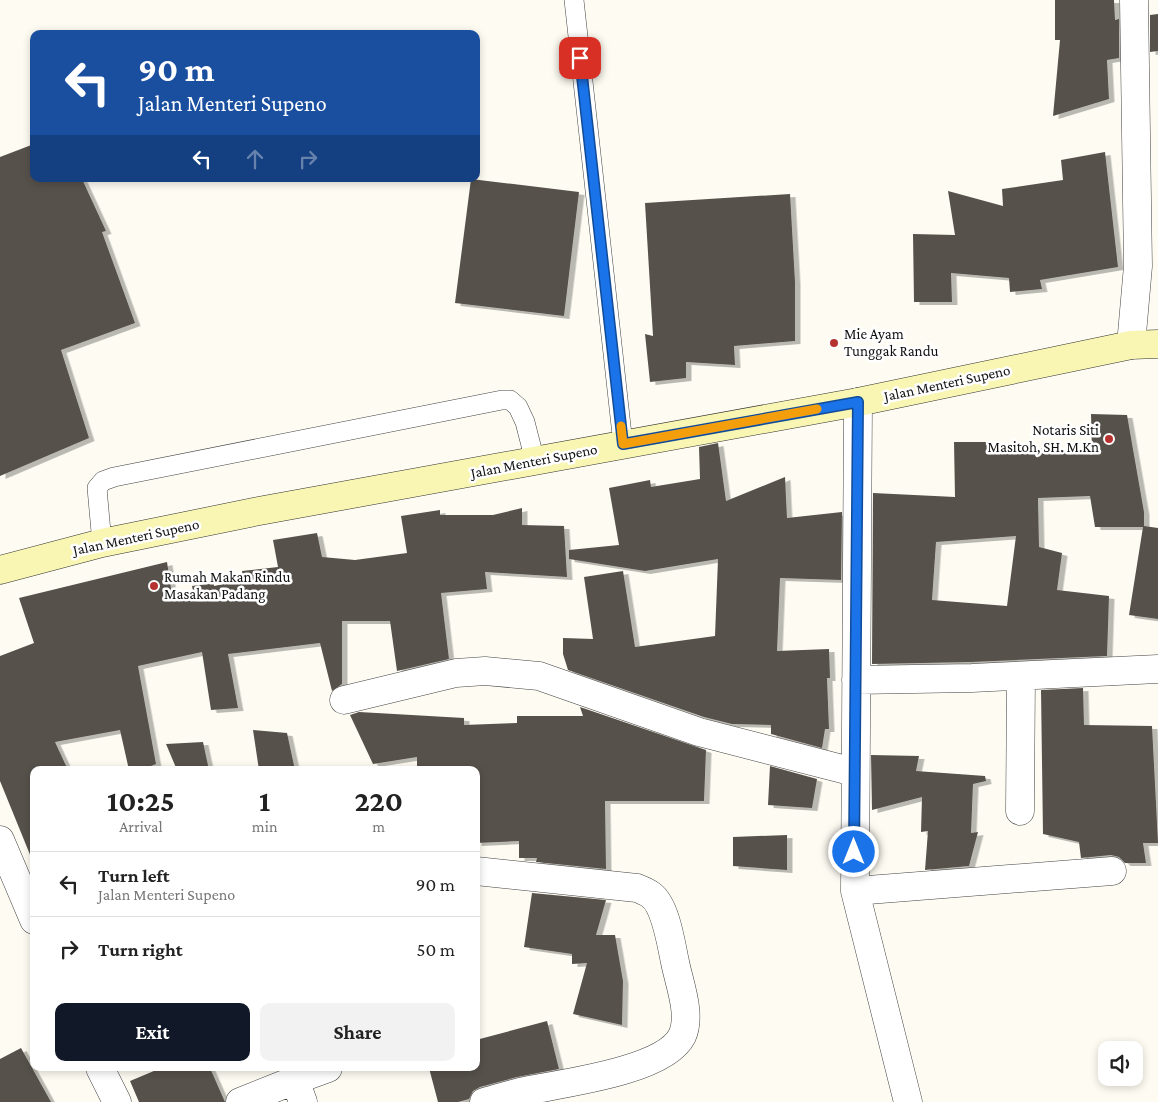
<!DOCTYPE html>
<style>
body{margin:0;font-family:"Crimson Pro",serif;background:#f2f2f2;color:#222;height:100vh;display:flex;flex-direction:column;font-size:19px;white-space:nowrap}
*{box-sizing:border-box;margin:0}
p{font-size:16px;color:#767676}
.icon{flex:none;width:28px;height:28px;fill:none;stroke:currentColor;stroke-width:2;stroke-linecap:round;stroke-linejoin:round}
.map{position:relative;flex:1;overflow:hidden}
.panel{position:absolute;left:30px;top:766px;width:450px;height:305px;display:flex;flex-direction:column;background:#fff;border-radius:10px;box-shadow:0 2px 8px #0003}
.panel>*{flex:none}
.guide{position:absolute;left:30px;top:30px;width:450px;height:152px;border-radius:10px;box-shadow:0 2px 8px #0003;background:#1a4fa0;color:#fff;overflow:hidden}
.fabs{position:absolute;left:1098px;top:1041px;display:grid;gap:10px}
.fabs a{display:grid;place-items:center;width:45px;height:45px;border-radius:10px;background:#fff;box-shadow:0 2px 8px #0003;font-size:25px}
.pin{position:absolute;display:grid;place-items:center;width:42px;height:42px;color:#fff;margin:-21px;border-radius:10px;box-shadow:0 2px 8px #0006}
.me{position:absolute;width:55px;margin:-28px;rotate:0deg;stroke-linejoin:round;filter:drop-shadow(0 0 4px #0008)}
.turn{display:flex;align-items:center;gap:18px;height:105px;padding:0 25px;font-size:22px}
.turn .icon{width:65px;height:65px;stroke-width:2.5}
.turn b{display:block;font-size:35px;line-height:42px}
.lanes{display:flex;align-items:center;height:48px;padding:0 25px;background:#0003;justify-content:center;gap:25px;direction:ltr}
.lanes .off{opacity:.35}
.eta{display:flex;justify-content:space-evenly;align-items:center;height:85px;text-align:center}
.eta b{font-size:30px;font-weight:700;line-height:35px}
.button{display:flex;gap:10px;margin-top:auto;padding:10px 25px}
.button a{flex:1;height:58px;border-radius:10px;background:#111827;color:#fff;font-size:20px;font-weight:700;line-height:58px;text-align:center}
.button a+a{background:#f2f2f2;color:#222}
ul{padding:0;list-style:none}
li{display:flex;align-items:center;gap:15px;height:65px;padding:0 25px;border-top:1px solid #e0e0e0}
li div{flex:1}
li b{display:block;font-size:19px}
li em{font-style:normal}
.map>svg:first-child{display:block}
</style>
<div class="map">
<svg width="1158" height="1102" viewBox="0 0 1158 1102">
<defs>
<filter id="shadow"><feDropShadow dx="5.5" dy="3" stdDeviation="0" flood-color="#0004"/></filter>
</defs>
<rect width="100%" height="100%" fill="#fefcf2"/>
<!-- building -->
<path fill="#57514c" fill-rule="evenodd" filter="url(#shadow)" d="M1055,0H1114L1115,20L1119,19V58L1107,60L1109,99L1053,116L1060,40H1055Z
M1158,14V51L1150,52V15Z
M34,144V179H82L106,231L102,232L135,323L61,350L89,438L0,476V157Z
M1105,152L1118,267L1040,280L1042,289L1010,292L1009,278L951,273L952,302H914L913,234L955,235L948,191L1003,206L1002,189L1063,180L1061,160Z
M471,179L579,192L564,316L455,303Z
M790,194L795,282V341L734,346L735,365L686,362V378L650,382L645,334L653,336L645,203Z
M1091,414L1127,415L1144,512V526L1158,528V619L1129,615L1143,527H1095L1090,496L1038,498L1039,547L1062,553L1057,590L1109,596L1107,656L971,662L872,664L873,493L955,497L954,442H993V446L1037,445V450L1092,451ZM1016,536L1007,606L932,600L936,542Z
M718,443L726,501L785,477L787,518L842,512L841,580L780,578L777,651L829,649L830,678H827L829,729H825L822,748L771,734V725L732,724L704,717L568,670L563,654V638L593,639L584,577L623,571L635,647L715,636L718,559L645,571L569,559V550L619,545L609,488L650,480L651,487L700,479L699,447Z
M522,508V525L564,526L567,577L485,572L487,589L441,593L449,659L397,671L390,621H342V684L332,691L320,643L228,654L238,708L211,710L202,652L138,666L156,764L141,770H129L120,730L55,742L68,770H34L33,862L0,781V656L34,643L19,598L167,562L172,595L193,591L192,586L214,583V586L243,580L242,571L278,567L273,540L317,533L322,557L355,560L407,553L401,516L440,510V515H493Z
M1083,688L1084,725L1152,726L1158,843H1143L1146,863H1125L1119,857L1111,855L1081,858L1079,842L1043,834L1041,690Z
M580,707L706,750L704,801H605L606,869L536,862L537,858H519V841L476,843V770H417V757L373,764L350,715L359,712L464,718V725L517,723V716H583Z
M253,730L287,733L295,770H259Z
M203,742L209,770H177L166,744Z
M871,755L919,756L916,771L985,776L986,781L973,784L971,833L978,832L969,866L925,870L928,831L921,832L922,797L872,810Z
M770,766L817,779L812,808L768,805Z
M787,835V870L733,866V837Z
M532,893L606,900L596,935H615L623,981L622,1025L573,1014L587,963L572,964V954L524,947Z
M547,1021L559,1069L517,1077L480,1087L473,1091L469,1099L458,1102H438L429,1068H476V1040Z
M21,1048L51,1102H0V1059Z
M161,1068H210L225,1102H139L130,1081Z"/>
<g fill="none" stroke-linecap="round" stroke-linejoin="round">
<!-- service casing -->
<g stroke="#424242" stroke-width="20">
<path id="service" d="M574,0L623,444
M102,543L97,488L103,481L114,477L502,400H510L518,407L525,422L535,461"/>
</g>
<!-- minor casing -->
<g stroke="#424242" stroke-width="29">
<path id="minor" d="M1131,345L1138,266L1134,0
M858,402L855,891L908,1102
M856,680L972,678L1158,669
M344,700L456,673L485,671L539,676L699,732L854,772
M1020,811L1021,676
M0,840L34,920
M476,871L637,888C642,890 647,892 651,895C666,906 671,944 675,962C679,983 692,1015 682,1036C664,1072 557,1084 520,1092C508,1095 496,1099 484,1102
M855,891L1112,871
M100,1068L117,1102
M295,1080L328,1068
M240,1102L295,1080L303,1102"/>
</g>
<!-- secondary casing -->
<g stroke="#313131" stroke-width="29">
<path id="secondary" d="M0,570L102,543L259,511L858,402L1131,345L1158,344"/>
</g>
<!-- service -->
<use href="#service" stroke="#fff" stroke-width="19"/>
<!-- minor -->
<use href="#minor" stroke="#fff" stroke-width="28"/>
<!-- secondary -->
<use href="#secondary" stroke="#f9f5b2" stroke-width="28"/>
</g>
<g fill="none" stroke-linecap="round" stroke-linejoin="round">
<!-- route casing -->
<g stroke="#114b97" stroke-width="12">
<path id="route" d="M580,58L623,444L858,402L854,852"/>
</g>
<!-- route -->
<use href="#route" stroke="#1a73e8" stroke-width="9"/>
<!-- slow -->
<path stroke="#f59e0b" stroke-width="9" d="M621,426L623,444L817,409"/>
</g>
<!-- markers -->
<g fill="#b53231" stroke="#fff" stroke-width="2">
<circle cx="834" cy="343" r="5"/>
<circle cx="1109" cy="439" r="5"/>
<circle cx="154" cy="586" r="5"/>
</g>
<g text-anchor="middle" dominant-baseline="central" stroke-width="5" stroke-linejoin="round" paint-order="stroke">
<!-- poi labels -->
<g font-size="15" fill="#0f0f0f" stroke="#fff" text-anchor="start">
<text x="844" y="334">Mie Ayam<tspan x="844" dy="17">Tunggak Randu</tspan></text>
<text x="1099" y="430" text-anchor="end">Notaris Siti<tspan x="1099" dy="17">Masitoh, SH. M.Kn</tspan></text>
<text x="164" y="577">Rumah Makan Rindu<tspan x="164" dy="17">Masakan Padang</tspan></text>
</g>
<!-- street labels -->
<g font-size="15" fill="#0f0f0f" stroke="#fff">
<text transform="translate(947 383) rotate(-12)">Jalan Menteri Supeno</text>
<text transform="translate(534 461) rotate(-11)">Jalan Menteri Supeno</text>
<text transform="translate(136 537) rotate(-12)">Jalan Menteri Supeno</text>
</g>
</g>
</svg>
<div class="fabs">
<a><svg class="icon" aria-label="sound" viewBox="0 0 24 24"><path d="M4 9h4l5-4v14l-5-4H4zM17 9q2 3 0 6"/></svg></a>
</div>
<div class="pin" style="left:580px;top:58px;background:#d93025"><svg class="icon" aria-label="arrive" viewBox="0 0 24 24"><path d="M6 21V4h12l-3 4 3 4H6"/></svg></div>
<svg class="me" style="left:854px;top:852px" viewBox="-20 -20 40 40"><circle r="17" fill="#1a73e8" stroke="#fff" stroke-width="3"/><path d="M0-11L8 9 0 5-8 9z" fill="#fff"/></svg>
<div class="guide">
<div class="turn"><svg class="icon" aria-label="left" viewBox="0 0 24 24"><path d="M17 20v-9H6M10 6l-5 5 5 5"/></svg><div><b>90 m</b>Jalan Menteri Supeno</div></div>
<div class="lanes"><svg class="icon" aria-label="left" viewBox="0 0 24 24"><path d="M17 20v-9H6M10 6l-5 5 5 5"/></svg><svg class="icon off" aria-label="ahead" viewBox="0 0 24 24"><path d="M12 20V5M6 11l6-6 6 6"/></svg><svg class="icon off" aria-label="right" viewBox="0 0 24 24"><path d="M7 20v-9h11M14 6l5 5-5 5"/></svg></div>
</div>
<section class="panel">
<div class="eta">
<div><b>10:25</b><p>Arrival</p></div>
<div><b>1</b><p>min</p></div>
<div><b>220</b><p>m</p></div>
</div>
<ul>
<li><svg class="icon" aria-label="left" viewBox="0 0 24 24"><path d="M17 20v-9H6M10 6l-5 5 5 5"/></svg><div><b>Turn left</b><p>Jalan Menteri Supeno</p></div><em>90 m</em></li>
<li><svg class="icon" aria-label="right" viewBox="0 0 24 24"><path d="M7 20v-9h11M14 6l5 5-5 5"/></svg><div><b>Turn right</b></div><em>50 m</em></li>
</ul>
<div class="button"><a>Exit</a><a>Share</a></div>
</section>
</div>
